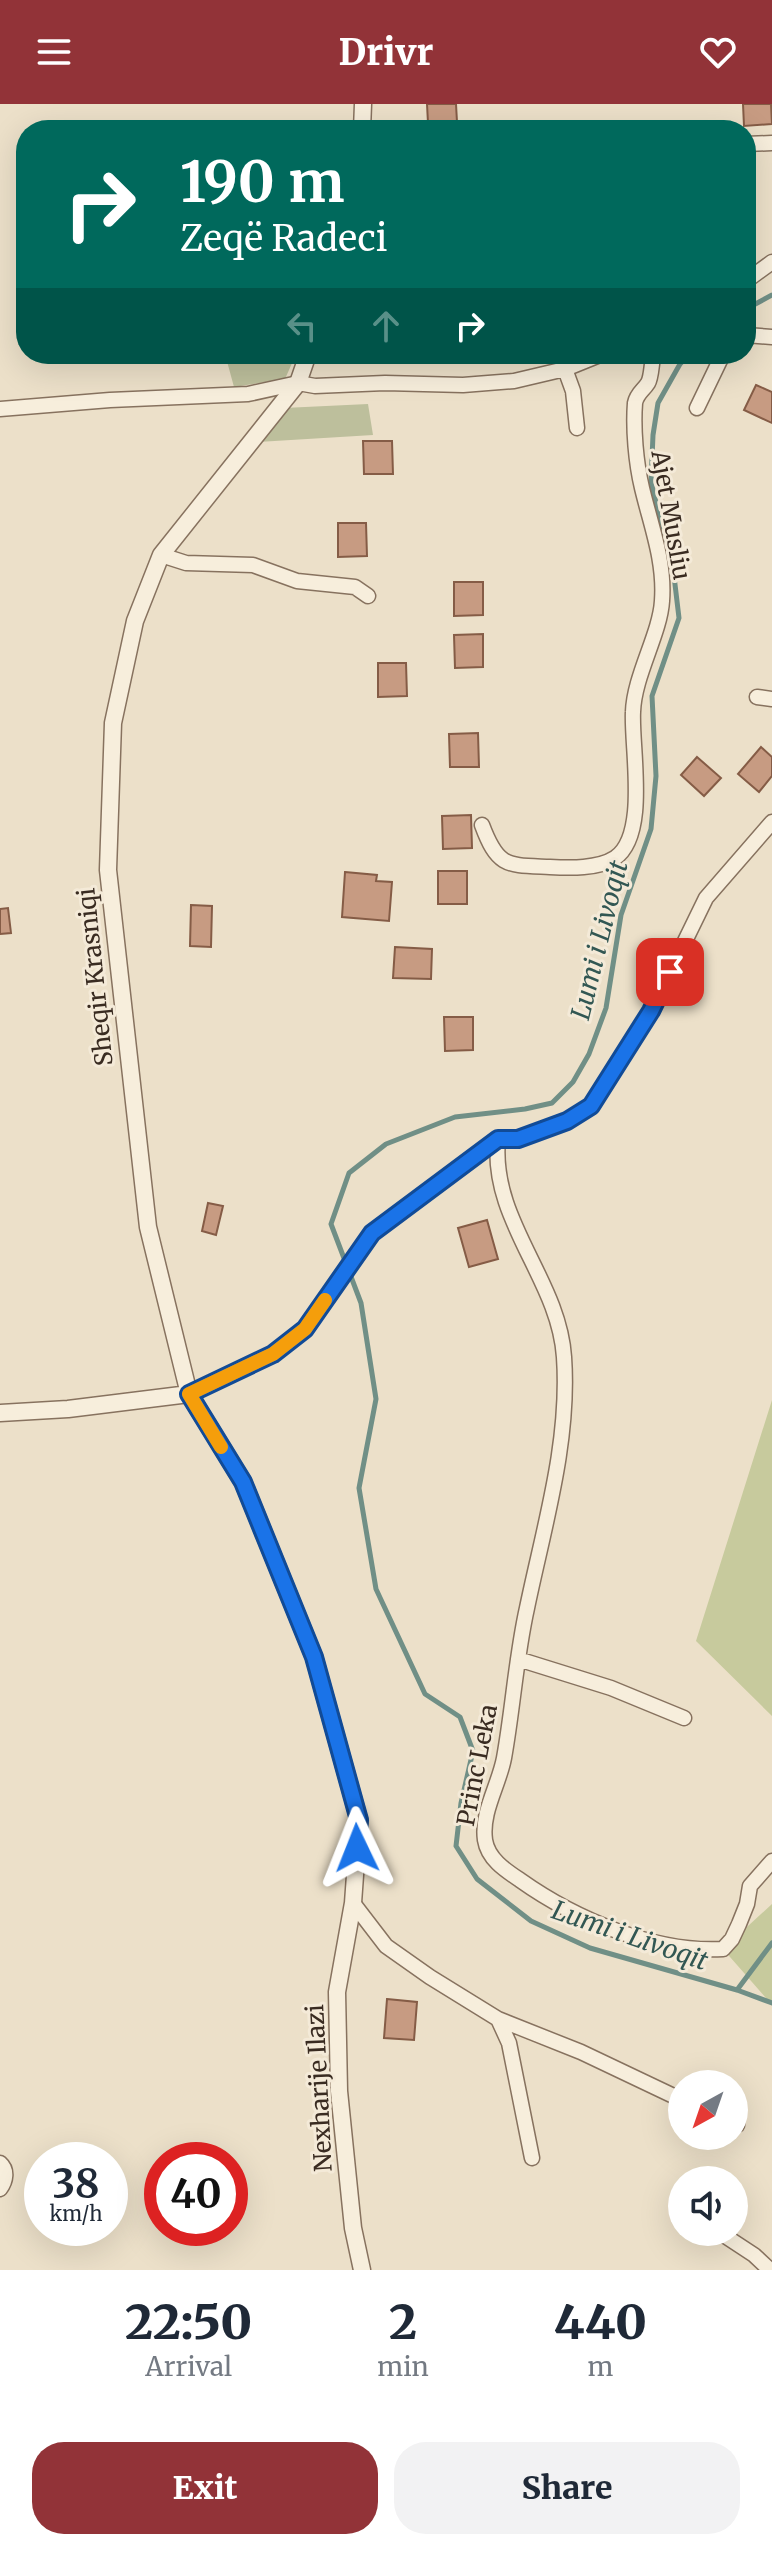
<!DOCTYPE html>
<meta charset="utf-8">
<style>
body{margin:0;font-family:Merriweather,serif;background:#f2f2f3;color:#1f2937;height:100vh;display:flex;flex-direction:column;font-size:30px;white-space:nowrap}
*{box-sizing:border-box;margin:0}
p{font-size:26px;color:#747a83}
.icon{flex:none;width:44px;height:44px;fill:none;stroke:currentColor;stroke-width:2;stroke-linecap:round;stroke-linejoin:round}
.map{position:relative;height:2166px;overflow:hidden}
.drawer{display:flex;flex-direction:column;background:#fff;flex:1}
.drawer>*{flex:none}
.hud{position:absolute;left:16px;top:16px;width:740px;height:244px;border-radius:32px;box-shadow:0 8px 32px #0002;background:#00695c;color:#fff;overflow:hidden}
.needle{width:52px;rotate:220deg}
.fabs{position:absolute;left:668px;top:1966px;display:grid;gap:16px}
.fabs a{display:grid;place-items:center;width:80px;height:80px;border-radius:50%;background:#fff;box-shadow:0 8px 32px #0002;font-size:40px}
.speed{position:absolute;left:24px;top:2038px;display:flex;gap:16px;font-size:40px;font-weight:700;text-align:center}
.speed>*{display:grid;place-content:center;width:104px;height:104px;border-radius:50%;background:#fff;box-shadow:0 8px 32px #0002;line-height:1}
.speed small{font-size:20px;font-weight:400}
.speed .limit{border:12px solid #d22;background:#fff;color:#111}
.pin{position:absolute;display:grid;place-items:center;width:68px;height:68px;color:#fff;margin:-34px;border-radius:16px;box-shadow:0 4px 12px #0006}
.me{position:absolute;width:88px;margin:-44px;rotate:358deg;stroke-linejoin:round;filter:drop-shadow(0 0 6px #0008)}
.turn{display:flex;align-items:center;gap:28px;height:168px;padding:0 32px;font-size:36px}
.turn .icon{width:104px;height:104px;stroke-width:2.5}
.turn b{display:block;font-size:56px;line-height:68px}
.lanes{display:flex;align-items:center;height:76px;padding:0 32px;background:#0003;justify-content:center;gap:40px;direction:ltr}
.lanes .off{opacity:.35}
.eta{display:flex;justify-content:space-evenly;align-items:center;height:136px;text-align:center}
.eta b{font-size:48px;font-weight:800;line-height:56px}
.button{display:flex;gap:16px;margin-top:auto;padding:16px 32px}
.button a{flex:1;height:92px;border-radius:32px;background:#923338;color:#fff;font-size:32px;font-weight:800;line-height:92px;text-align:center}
.button a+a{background:#f2f2f3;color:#1f2937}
header{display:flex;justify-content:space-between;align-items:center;height:104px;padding:0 32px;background:#923338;color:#fff;font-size:36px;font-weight:800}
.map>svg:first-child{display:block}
</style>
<header><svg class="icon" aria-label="menu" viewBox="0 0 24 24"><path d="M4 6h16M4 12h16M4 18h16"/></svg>Drivr<svg class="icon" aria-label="heart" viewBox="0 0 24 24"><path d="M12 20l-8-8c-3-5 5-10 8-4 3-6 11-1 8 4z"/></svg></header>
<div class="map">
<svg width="772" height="2166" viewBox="0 0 772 2166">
<rect width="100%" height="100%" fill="#ece0c9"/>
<!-- green -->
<path fill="#c7ca9d" d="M772,1296V1612L696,1537Z
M772,1800V1901L723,1845Z"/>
<!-- cemetery -->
<path fill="#bdbf9c" d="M225,250H296L285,275L234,283Z
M368,300L373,331L258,338L284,304Z"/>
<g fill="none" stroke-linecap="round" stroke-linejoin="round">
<!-- stream -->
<path stroke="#708f86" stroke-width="5" d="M746,205L772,191
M689,250L680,260L658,299L653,331L651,378L674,472L679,514L652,592L656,672L651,725L621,811L606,904L589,950L573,978L552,999L525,1005L455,1013L386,1040L349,1069L331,1120L361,1199L376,1295L359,1384L376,1485L425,1590L460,1613L473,1647L461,1699L456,1742L477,1775L531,1817L590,1844L737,1886L772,1899
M737,1886L772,1839"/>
</g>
<!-- building -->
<path fill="#c79b82" stroke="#855c46" stroke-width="2" d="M427,0H456L457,18L428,19Z
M743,0H771L772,20L744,22Z
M149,23V26H119L118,24Z
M756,281L772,288V319L744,306Z
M363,337H392L393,370H364Z
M338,419H366L367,452L338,453Z
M454,478H483V511L454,512Z
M483,530V563L455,564L454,531Z
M378,559H406L407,592L378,593Z
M478,629L479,663H450L449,630Z
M761,643L772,653V672L759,688L738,670Z
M697,653L721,674L704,692L681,671Z
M471,711L472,744L443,745L442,712Z
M438,767H467V800H438Z
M345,768L377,771L376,777L392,778L389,817L342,813Z
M191,801L212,802L211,843L190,842Z
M8,804L11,829L0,830V805Z
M395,843L432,845L431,875L393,874Z
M444,913H473V946L445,947Z
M208,1099L223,1102L216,1131L202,1127Z
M487,1116L498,1155L469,1163L458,1124Z
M387,1895L417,1898L414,1936L384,1934Z"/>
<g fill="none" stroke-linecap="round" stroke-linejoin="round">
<!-- minor casing -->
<g stroke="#87725f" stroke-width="17">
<path id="minor" d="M746,40L772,39
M746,177L772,158
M746,231L772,233
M565,265L573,287L577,324
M697,304L723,250
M0,305L110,296L248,290L298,279L315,282L385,279L463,281L514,277L565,265L602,250
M161,451L186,459L253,461L297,477L355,483L368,492
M757,593L772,595
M482,721C498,764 507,761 550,763C570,764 598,765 615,754C649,731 631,643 633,608C634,572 660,530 662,497C665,457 651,422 642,384C636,359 633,325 635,299C637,289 643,287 648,279C652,272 651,259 654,250
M498,1035C490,1117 559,1175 564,1253C570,1338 544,1422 527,1504C516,1553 513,1604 504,1654C499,1681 481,1708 485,1736C488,1755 505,1766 520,1776C575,1815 654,1849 723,1845L732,1835L739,1820L747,1800L750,1782L772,1757
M189,1290L273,1250L305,1225L372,1129L498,1035H518L567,1017L591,1002L651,907L706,794L772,718
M518,1555L611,1584L684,1614
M353,1799L386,1842L430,1873L498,1915L581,1948L682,1996
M498,1915L509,1939L532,2054
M734,2020L737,2021
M0,2059C8,2066 6,2077 0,2085
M719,2128L754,2151L770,2166"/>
</g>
<!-- tertiary casing -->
<g stroke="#87725f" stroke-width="19">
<path id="tertiary" d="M362,26L363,0
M308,250L298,279L161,451L135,517L113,619L108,766L148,1123L189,1290L243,1378L314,1553L359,1716L353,1799L337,1888L339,1987L353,2124L362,2166
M0,1309L68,1305L189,1290"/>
</g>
<!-- minor -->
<use href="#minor" stroke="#f7eedc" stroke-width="14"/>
<!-- tertiary -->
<use href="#tertiary" stroke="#f7eedc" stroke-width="16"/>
</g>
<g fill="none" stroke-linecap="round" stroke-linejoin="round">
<!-- route casing -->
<g stroke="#114b97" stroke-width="20">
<path id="route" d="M357,1744L359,1716L314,1553L243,1378L189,1290L273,1250L305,1225L372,1129L498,1035H518L567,1017L591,1002L651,907L670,868"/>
</g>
<!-- route -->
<use href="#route" stroke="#1a73e8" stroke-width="14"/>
<!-- slow -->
<path stroke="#f59e0b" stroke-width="14" d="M221,1343L189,1290L273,1250L305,1225L325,1196"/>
</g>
<g text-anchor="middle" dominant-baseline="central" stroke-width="6" stroke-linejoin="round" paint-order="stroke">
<!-- street labels -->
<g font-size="24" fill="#392b21" stroke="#f4ead8">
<text transform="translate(671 411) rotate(80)">Ajet Musliu</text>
<text transform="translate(95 873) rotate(-96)">Sheqir Krasniqi</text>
<text transform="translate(477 1661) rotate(-79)">Princ Leka</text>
<text transform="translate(319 1984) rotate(-93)">Nexharije Ilazi</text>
</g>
<!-- water labels -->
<g font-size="26" font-style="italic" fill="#325753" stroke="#f4ead8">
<text transform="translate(599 836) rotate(-76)">Lumi i Livoqit</text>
<text transform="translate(630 1831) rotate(19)">Lumi i Livoqit</text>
</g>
</g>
</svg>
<div class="fabs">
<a><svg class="needle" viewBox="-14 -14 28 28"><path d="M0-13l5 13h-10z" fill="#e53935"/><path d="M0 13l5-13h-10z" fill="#747a83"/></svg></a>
<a><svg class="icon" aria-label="sound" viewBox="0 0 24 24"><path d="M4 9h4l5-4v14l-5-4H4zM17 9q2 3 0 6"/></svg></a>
</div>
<div class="speed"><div>38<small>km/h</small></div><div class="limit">40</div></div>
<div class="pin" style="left:670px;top:868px;background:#d93025"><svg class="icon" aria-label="arrive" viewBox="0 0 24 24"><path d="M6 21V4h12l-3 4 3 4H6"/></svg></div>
<svg class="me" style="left:357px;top:1744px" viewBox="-20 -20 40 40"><path d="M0-17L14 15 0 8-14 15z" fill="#1a73e8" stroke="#fff" stroke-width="4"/></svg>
<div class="hud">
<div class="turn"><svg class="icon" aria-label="right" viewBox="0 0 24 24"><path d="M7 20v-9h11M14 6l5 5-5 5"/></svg><div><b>190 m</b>Zeqë Radeci</div></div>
<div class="lanes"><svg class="icon off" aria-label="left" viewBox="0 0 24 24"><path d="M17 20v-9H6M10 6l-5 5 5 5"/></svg><svg class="icon off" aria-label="ahead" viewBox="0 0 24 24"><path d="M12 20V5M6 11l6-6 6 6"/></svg><svg class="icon" aria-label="right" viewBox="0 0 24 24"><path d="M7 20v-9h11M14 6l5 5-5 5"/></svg></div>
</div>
</div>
<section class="drawer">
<div class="eta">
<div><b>22:50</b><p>Arrival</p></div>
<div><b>2</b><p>min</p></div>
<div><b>440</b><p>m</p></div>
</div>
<div class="button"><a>Exit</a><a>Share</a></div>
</section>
